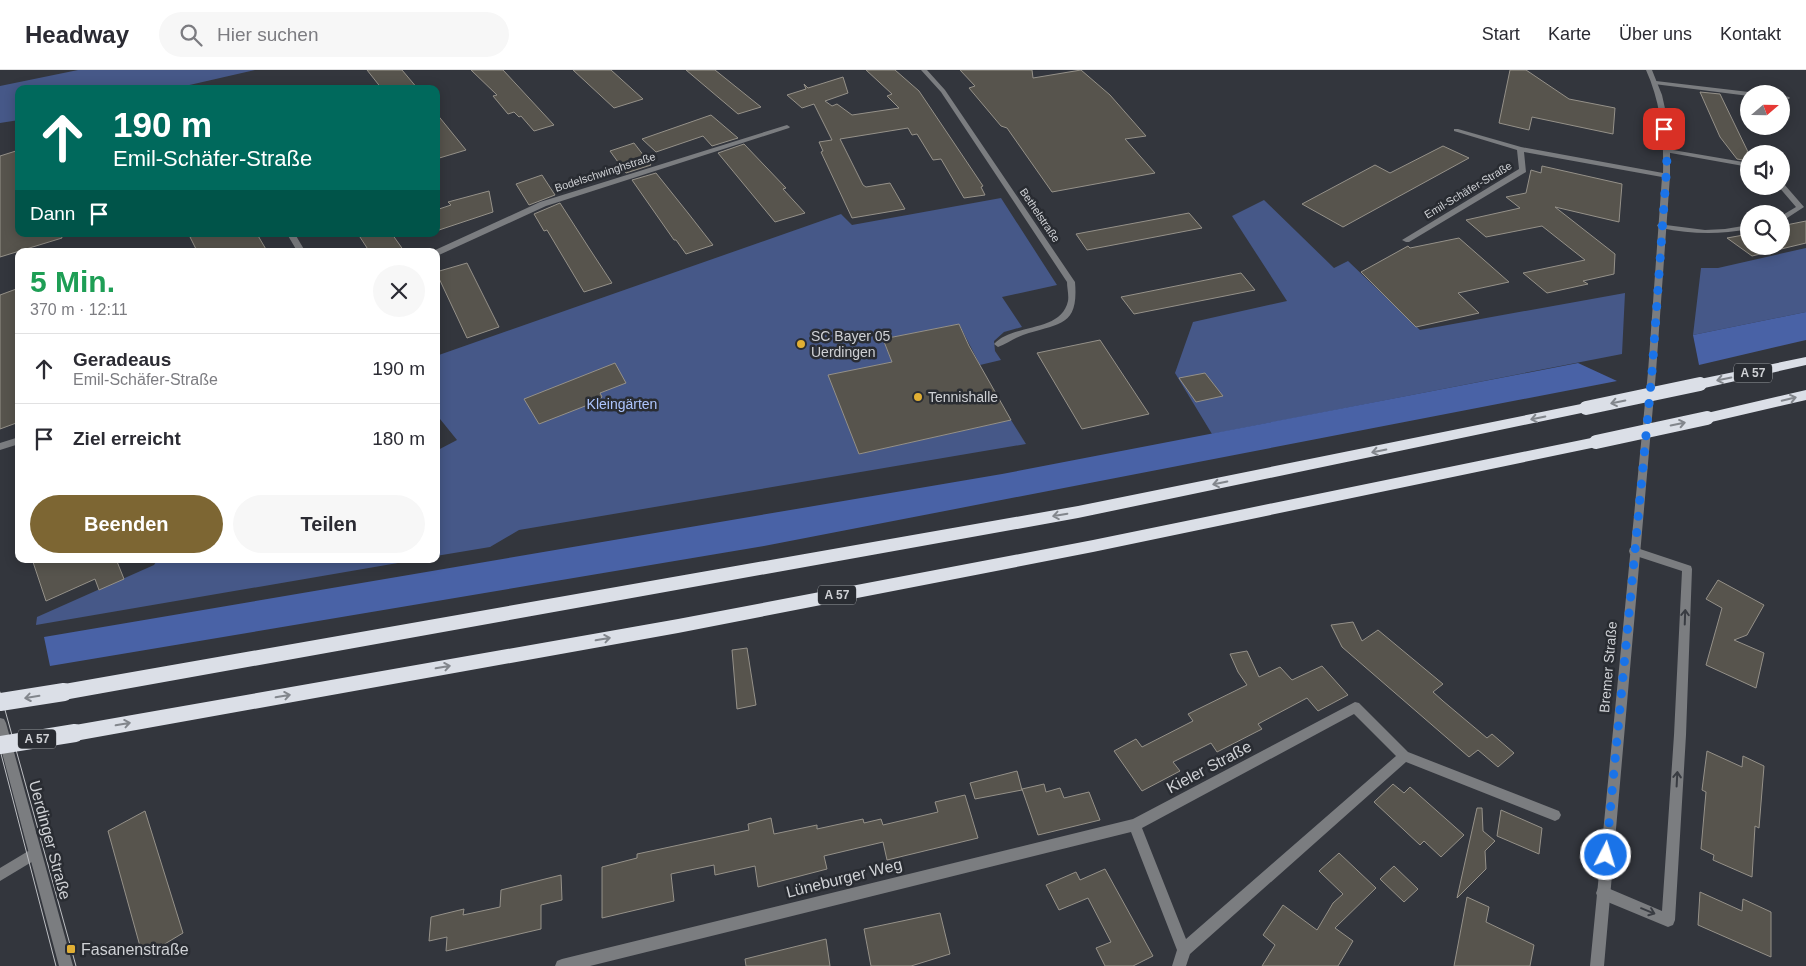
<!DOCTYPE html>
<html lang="de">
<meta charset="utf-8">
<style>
body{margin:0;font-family:Arial,sans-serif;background:#f7f7f7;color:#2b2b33;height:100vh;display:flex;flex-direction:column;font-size:19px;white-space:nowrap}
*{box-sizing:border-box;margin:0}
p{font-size:16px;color:#7c7c81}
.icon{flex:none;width:28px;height:28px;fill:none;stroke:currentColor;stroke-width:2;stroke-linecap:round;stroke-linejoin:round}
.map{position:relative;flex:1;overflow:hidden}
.details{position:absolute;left:15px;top:178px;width:425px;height:315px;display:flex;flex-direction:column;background:#fff;border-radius:10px;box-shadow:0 2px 12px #0003}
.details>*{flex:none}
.top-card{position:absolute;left:15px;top:15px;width:425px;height:152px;border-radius:10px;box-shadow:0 2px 12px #0003;background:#00695c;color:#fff;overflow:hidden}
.needle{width:32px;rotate:70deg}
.controls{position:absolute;left:1740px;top:15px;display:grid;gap:10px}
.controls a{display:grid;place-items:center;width:50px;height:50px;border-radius:50%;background:#fff;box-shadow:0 2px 12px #0003;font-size:25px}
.pin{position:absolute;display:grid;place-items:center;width:42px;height:42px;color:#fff;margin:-21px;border-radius:10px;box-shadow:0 2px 8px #0006}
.me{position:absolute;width:55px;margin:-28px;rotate:5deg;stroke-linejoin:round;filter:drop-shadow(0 0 4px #0008)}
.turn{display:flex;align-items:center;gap:18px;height:105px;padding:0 15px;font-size:22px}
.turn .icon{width:65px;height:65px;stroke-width:2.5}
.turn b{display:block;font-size:35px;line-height:42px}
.then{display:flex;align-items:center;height:48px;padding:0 15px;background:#0003;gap:10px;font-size:19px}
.round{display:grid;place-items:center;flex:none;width:52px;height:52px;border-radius:26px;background:#f7f7f7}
.summary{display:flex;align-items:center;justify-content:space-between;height:85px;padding:0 15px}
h1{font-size:30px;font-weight:600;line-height:38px;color:#1e9e55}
.cta{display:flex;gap:10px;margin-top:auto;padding:10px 15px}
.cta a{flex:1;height:58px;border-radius:30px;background:#7d6633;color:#fff;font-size:20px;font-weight:600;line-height:58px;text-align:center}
.cta a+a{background:#f7f7f7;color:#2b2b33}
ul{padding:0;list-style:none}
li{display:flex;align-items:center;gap:15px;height:70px;padding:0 15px;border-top:1px solid #e1e1e2}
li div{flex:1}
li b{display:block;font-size:19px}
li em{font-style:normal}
header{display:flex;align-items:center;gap:30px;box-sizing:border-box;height:70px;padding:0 25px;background:#fff;border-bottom:1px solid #e1e1e2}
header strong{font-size:24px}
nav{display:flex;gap:28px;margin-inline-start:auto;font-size:18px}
.search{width:350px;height:45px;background:#f7f7f7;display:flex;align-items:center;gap:12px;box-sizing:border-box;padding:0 18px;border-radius:28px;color:#7c7c81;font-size:19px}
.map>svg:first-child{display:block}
</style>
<header>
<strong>Headway</strong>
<div class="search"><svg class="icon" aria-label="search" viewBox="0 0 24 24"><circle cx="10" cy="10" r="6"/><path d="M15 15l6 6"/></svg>Hier suchen</div>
<nav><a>Start</a><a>Karte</a><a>Über uns</a><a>Kontakt</a></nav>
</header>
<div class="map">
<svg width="1806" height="896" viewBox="0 0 1806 896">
<rect width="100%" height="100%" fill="#33363d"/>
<!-- green -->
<path fill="#465888" d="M78,0H255L172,19H19V50L0,53V16Z
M1001,128L1057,215L1002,227L1022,257L1004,262L994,271L995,281L1001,290L980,295L959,254L883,269L892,292L829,305L859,384L1011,350L1026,374L519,460L490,477L436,486V381L457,370L436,344V286L841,144L852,155Z
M1264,130L1334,198L1348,191L1420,260L1625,223L1622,284L1212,364L1175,303L1193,252L1287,231L1232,146Z
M1806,178V242L1693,265L1701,198H1718Z
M158,489H421L36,555L37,547L154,495Z"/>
<!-- forest -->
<path fill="#4962a6" d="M1806,242V270L1699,295L1693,265Z
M1578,293L1617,311L764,476L50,596L44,567L1002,404Z"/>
<!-- building -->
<path fill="#57544d" stroke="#959189" d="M367,0H402L418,19H382Z
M471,0H503L554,55L534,61L521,46L519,47L514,42L508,44L493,26L497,25Z
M573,0H611L643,29L614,38Z
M686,0H715L761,37L738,44Z
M866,0H895L919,21L983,116L981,117L985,125L964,128L941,89L933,90L917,64L912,65L908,58L840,69L863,115L866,117L890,113L905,139L852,148L821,82L823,81L819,72L832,70L814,34L802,38L787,25L806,19L804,14L808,18L843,7L848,23L825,31L832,36L837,34L852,45L899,38L887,26L892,24Z
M960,0H1032L1033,8L1081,0L1110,25L1146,66L1125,69L1155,103L1052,122L1007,58L1001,56L969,18L975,16Z
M1510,0H1526L1569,29L1615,38L1613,64L1532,47L1529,60L1499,53Z
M1700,22L1720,24L1749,84V91L1737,89L1720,67Z
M436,43L466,80L436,89Z
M711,45L738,68L712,76L703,66L656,82L642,69Z
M634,73L651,95L626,103L610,81Z
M744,74L786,118L783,119L805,143L775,152L718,83Z
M1443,76L1469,88L1343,157L1302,134L1375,95L1390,103Z
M19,80V164H61L62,168L0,187V86Z
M1542,96L1622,114L1619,152L1555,137L1615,184L1614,204L1583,211L1588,214L1547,223L1523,203L1585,190L1542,156L1486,167L1466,150L1520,138L1506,127L1526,123L1531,100L1541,103Z
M656,103L688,143L713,175L686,184L676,170H674L632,110Z
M542,105L555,125L529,135L516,114Z
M489,121L493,142L436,161V140L451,135L448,132Z
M560,133L589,178L612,213L584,222L547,160L544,161L534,144Z
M1189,143L1202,158L1087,180L1076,164Z
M1806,151V173L1752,186L1727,168L1749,164V176H1781V156Z
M201,164H257L267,181H197L190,167Z
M358,164H392L404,181H369Z
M1459,168L1509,212L1458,223L1479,243L1416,257L1361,202L1408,176L1410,178Z
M467,193L499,257L467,268L436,202Z
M1241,203L1255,220L1134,244L1121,227Z
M19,218V352L0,359V225Z
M959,254L969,276L1011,350L859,384L828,305L892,292L883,269Z
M1100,270L1149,344L1082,359L1037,283Z
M615,293L626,313L600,323L602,327L598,331L539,354L524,329Z
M1205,303L1223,326L1196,332L1179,308Z
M32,489H116L124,509L99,520L95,509L46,531Z
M1718,510L1764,535L1747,565L1734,570L1764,583L1756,618L1706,595L1722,538L1706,529Z
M1353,552L1362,571L1378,560L1443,614L1433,622L1443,631L1487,668L1492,664L1514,683L1498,697L1478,680L1469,687L1342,577L1331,555Z
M747,578L756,635L737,639L732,580Z
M1247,581L1259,607L1280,597L1292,610L1322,596L1348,625L1318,641L1307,628L1258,654L1262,659L1217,682L1211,673L1173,692L1180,701L1142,721L1114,681L1136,669L1142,677L1193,651L1188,644L1247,615L1238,602L1230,584Z
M1707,681L1742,697L1743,686L1764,696L1759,758L1755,756L1752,807L1713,790L1714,785L1701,779L1706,722L1702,720Z
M1017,701L1022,720L975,729L970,713Z
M1044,714L1046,722L1060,718L1064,728L1089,722L1100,750L1038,765L1022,719Z
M1393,714L1404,723L1410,717L1464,765L1441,787L1424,771L1420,775L1374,732Z
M965,725L978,768L887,790L883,772L824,786L827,799L758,817L755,796L715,805L714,795L671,804L674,831L602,848V797L637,788V784L749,760L748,754L771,748L774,764L817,755V759L863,749L864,753L881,749L883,755L938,742L935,732Z
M1477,738H1482L1483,761L1495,771L1485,781L1486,799L1457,828Z
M1501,740L1542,758L1539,784L1497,766Z
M145,741L183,863L143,887L108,761Z
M1339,783L1376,818L1335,858L1353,871L1338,896H1262L1275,875L1263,865L1283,835L1317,860L1333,833L1343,824L1319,801Z
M1394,796L1418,819L1404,832L1380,809Z
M1105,799L1153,886L1133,896H1105L1096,878L1111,872L1088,828L1059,840L1046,815L1076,802L1080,810Z
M561,805L562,830L541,835V859L446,881L447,867L429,871L431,847L464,839L463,845L500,837L501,820Z
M1700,822L1742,841L1743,829L1771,842V887L1698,855Z
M1467,827L1489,837L1486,852L1534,875L1530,896H1454Z
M940,843L950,884L911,896H871L864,859Z
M826,869L830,896H746L745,889Z"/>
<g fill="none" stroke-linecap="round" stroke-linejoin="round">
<!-- service -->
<path fill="#7b7d80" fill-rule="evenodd" d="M1656,11L1749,22L1752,24H1749V26L1654,14L1653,13Z
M1781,25L1789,27L1790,28L1787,30L1781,29Z
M1667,79L1749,93V97L1665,82V80Z
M1781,114H1784L1804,137L1781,152V146L1796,137L1778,116H1781Z
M1658,154L1705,160L1725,159L1749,155V159C1718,165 1691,164 1661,158L1657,156Z
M1634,477L1691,496L1692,499L1686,665L1675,850L1673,855L1668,857L1598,828L1596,823L1598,818L1603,816L1662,841L1674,665L1682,501L1630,484L1629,481L1630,478Z"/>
<!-- minor -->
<path fill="#7b7d80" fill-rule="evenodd" d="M921,0H927L945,20L1075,212C1079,258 1058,253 1023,265C1014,268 1007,274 998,277L994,274C1013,253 1061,263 1068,231C1069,225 1067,218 1067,212L941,22Z
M1646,0H1652L1662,25L1668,52L1670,79V106L1656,302L1604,896H1590L1648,302L1662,107L1524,82L1526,102L1409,172H1406L1402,170L1519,99L1517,80L1454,61V59H1458L1521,77L1663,103C1664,67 1661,33 1646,0Z
M787,55L790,57L789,58L546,136L439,185H436V181H433L540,132Z
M287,164H295L305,181H297Z
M19,367V374L0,380V373Z
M1355,632L1359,633L1408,682L1559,741L1561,745L1559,749L1555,751L1406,692L1190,884L1186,896H1172L1177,880L1131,762L590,896H555L557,891L562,889L1133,749ZM1354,644L1396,686L1186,869L1142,758Z
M35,777L40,779L41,783L40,787L0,811V798Z"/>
<!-- tertiary -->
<path fill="#7b7d80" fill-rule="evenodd" d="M0,648L4,649L6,653L73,896H59L0,675Z"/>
<!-- motorway -->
<path fill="#dbdfe7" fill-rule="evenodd" d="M1806,287V295L1700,319L1693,314L1700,309Z
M1806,320V330L1707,353L1700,348L1707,343Z
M1586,333L1593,338L1591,341L1078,448L64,630L58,627L55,622L58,617L64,614L1078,436Z
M1596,367L1601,368L1603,372L1601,376L1093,482L678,563L75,671L69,669L66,663L69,657L75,655L678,549L1093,470Z"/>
<!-- tram -->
<path stroke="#bdbfc3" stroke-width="1" d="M0,622L76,896
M0,680L56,896"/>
<!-- motorway-bridge-far1 -->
<path stroke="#dbdfe7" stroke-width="14" d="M1586,338L1700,314
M1596,372L1707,348"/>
<!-- motorway-bridge -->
<path stroke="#dbdfe7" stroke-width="18" d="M0,632L64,622
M0,675L75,663"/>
</g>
<!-- one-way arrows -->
<defs><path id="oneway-shaft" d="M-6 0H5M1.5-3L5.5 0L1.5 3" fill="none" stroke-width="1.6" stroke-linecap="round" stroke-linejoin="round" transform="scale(1.25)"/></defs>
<g stroke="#82868c">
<use href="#oneway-shaft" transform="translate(1724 309) rotate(168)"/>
<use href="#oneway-shaft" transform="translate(1789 329) rotate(-13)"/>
<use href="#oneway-shaft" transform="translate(1618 332) rotate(168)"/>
<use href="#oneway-shaft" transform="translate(1538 348) rotate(168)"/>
<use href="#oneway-shaft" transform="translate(1678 354) rotate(-12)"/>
<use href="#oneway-shaft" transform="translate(1379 381) rotate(168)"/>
<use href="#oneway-shaft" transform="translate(1220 413) rotate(168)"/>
<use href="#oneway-shaft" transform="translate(1060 445) rotate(170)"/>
<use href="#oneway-shaft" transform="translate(603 569) rotate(-10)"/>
<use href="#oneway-shaft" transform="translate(443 597) rotate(-10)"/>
<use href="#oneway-shaft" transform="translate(283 626) rotate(-10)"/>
<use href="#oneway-shaft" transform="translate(32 627) rotate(171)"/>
<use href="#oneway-shaft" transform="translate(123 654) rotate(-10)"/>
</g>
<g stroke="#393c42">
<use href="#oneway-shaft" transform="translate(1685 547) rotate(-88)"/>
<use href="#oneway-shaft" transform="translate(1677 709) rotate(-87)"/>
<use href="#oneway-shaft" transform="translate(1648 841) rotate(22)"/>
</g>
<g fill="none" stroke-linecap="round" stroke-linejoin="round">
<!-- route -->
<path stroke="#1a73e8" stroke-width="9" stroke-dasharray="0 16.2" d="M1606,785L1652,302L1667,93L1664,59"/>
</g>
<!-- markers -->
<g fill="#e1af34" stroke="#292c32" stroke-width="2">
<circle cx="801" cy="274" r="5"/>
<circle cx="918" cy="327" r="5"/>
<rect x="66" y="874" width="10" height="10" rx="2.5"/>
</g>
<g text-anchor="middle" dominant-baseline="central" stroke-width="5" stroke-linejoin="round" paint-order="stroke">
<!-- far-street labels -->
<g font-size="11" fill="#cfd1d5" stroke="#292c32">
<text transform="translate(605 102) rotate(-18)">Bodelschwinghstraße</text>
<text transform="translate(1468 120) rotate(-31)">Emil-Schäfer-Straße</text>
<text transform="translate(1040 145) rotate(56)">Bethelstraße</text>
</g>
<!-- shield labels -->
<g fill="#292c32" stroke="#9da0a4" stroke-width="1">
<rect x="1734" y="293.5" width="38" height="19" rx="4"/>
<rect x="818" y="515.5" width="38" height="19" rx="4"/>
<rect x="18" y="659.5" width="38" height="19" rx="4"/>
</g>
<g font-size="12" font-weight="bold" fill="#cfd1d5">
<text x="1753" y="303">A 57</text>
<text x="837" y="525">A 57</text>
<text x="37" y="669">A 57</text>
</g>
<!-- poi labels -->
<g font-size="14" fill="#cfd1d5" stroke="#292c32" text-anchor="start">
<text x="811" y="266">SC Bayer 05<tspan x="811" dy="16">Uerdingen</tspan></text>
<text x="928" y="327">Tennishalle</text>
</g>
<!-- park labels -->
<g font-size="14" fill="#adc5fe" stroke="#292c32">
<text x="622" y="334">Kleingärten</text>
</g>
<!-- street labels -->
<g font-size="14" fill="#cfd1d5" stroke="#292c32">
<text transform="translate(1608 597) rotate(-85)">Bremer Straße</text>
</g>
<!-- near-street labels -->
<g font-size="16" fill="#cfd1d5" stroke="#292c32">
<text transform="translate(1209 697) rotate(-28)">Kieler Straße</text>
<text transform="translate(50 770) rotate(75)">Uerdinger Straße</text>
<text transform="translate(844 808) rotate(-14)">Lüneburger Weg</text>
</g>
<!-- near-poi labels -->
<g font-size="16" fill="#cfd1d5" stroke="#292c32" text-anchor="start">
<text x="81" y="879">Fasanenstraße</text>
</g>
</g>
</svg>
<div class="controls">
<a><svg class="needle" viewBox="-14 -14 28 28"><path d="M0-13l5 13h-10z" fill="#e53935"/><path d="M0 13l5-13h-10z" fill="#7c7c81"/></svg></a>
<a><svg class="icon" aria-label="sound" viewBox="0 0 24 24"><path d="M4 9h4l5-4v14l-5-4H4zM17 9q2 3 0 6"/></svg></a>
<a><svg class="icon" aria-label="search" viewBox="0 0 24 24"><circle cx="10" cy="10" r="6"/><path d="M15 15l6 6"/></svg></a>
</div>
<div class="pin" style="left:1664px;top:59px;background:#d93025"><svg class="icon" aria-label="arrive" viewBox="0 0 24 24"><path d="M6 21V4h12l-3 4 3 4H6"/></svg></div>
<svg class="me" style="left:1606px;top:785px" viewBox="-20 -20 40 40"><circle r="17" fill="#1a73e8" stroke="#fff" stroke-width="3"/><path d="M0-11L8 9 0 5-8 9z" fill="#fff"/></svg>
<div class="top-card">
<div class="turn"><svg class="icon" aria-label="ahead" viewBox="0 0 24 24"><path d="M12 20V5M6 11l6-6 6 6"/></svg><div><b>190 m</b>Emil-Schäfer-Straße</div></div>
<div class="then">Dann<svg class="icon" aria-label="arrive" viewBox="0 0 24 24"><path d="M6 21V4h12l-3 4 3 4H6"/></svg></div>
</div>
<section class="details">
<div class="summary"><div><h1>5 Min.</h1><p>370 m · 12:11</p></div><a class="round"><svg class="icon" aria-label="close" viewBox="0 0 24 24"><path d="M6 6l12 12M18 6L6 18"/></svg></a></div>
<ul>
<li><svg class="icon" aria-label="ahead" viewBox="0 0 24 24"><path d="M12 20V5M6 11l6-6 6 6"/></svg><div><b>Geradeaus</b><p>Emil-Schäfer-Straße</p></div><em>190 m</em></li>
<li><svg class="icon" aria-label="arrive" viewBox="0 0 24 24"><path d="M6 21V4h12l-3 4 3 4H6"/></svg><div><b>Ziel erreicht</b></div><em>180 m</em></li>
</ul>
<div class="cta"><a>Beenden</a><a>Teilen</a></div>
</section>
</div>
